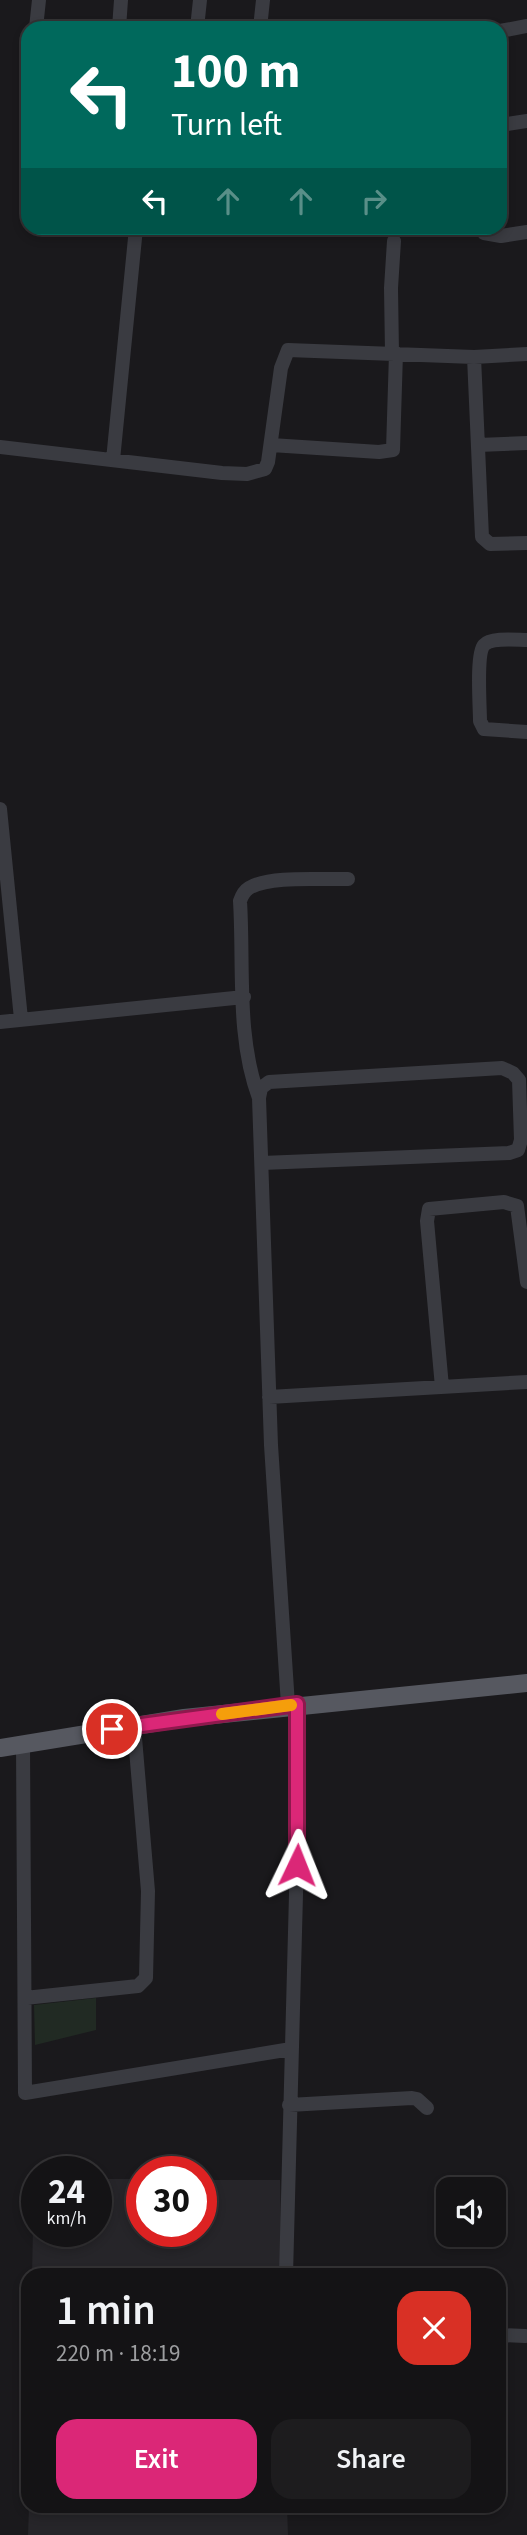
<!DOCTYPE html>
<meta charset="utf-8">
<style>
body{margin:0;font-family:"Source Sans 3",sans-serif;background:#1d1c1e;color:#f1f3f6;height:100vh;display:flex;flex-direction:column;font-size:26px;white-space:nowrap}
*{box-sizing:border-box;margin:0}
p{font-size:23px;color:#9d9ea0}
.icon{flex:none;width:38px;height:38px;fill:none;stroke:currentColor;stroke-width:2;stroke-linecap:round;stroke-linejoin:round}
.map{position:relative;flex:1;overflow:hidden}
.sheet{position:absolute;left:21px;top:2268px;width:485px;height:245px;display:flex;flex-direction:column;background:#141315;border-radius:21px;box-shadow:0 4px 10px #0003,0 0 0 2px #333234}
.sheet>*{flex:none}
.guide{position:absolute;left:21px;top:21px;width:486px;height:214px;border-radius:21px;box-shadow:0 4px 10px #0003,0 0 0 2px #333234;background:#00695c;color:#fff;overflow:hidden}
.tools{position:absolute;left:436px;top:2177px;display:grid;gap:14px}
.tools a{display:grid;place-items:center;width:70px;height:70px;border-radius:14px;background:#141315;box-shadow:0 4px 10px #0003,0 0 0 2px #333234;font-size:35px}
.speed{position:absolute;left:21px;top:2156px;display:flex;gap:14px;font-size:35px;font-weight:700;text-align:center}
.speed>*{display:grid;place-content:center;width:91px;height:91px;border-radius:50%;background:#141315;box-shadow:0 4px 10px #0003,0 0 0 2px #333234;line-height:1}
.speed small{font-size:18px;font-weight:400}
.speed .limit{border:10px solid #d22;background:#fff;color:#111}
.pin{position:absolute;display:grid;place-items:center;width:60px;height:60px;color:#fff;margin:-30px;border:4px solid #fff;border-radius:50%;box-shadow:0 2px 7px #0007}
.me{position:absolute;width:77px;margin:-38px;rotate:2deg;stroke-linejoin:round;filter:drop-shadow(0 0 5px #0008)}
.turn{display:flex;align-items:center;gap:24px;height:147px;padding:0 35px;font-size:32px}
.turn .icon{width:91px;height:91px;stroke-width:2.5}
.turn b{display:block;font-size:49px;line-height:60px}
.lanes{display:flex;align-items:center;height:66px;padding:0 35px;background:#0003;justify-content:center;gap:35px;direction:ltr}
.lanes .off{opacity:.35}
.round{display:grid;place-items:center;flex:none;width:74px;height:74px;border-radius:21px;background:#1d1c1e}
.head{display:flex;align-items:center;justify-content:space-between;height:119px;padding:0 35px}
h1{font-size:42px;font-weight:600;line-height:52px}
.cta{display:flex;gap:14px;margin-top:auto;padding:14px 35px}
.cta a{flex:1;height:80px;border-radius:21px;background:#db2777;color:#fff;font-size:28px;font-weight:600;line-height:80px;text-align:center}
.cta a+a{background:#1d1c1e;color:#f1f3f6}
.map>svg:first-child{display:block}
</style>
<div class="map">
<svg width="527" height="2535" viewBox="0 0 527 2535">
<rect width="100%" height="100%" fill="#1a191c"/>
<!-- built -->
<path fill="#262529" d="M34,2179H37V2231H96V2179H142V2231H201V2180H280L282,2275H32Z
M29,2506H287L288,2535H28Z"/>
<!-- green -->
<path fill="#212a23" d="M96,1998V2030L35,2045L34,2005Z"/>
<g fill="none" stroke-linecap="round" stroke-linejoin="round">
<!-- minor -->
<path stroke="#3a3b41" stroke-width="14" d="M36,28L39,0
M119,28L121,0
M197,28L200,0
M260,28L263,0
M500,31L527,26
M500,125L527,121
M482,228L484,233L501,236L527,232
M392,353L391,288L394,241
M474,357L482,537L490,544L527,543
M271,445L379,452L393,450L396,353
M478,445L527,443
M0,447L222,473L247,474L265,469L268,462L281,368L288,350L474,357L527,354
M113,460L136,228
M527,640C517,640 491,637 484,645C476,654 480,707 480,721L484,729L527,732
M0,809L21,1019
M0,1022L244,997
M259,1098C236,1037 244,965 240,901C242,895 244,891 249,888C270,875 323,880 348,879
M262,1163L509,1153L518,1150L521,1140L519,1080L513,1073L502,1068L269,1082L261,1088L259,1098L271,1445L288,1705
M442,1387L427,1221L429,1209L504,1202L517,1206L527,1282
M269,1397L527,1382
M23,1744L25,2093L291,2049
M25,1998L138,1986L146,1978L148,1891L134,1726
M289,2105L412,2098L417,2099L427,2108
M286,2275L298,1818L297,1705
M499,2335L525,2336"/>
<!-- major -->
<path stroke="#565860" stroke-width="18" d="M0,1748L184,1718L527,1683"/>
</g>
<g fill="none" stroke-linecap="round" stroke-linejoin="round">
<!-- route casing -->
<g stroke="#8e194d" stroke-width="18">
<path id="route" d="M112,1729L297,1704V1865"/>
</g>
<!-- route -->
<use href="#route" stroke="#db2777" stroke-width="12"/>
<!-- slow -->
<path stroke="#f59e0b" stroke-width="12" d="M222,1714L291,1705"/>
</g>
</svg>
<div class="tools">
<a><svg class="icon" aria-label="sound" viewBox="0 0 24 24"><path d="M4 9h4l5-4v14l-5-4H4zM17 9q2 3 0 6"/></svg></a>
</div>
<div class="speed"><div>24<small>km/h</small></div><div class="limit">30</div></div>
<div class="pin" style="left:112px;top:1729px;background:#d93025"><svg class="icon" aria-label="arrive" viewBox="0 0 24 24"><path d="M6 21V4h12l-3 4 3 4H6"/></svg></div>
<svg class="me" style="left:297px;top:1865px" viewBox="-20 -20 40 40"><path d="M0-17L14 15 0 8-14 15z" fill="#db2777" stroke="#fff" stroke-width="4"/></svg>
<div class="guide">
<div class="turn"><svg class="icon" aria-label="left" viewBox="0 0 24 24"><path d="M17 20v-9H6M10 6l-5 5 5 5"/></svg><div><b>100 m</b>Turn left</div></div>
<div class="lanes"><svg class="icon" aria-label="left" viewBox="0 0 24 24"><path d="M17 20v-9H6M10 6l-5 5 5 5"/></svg><svg class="icon off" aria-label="ahead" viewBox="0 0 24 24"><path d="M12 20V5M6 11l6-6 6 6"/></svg><svg class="icon off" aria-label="ahead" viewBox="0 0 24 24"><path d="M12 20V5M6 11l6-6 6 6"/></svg><svg class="icon off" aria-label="right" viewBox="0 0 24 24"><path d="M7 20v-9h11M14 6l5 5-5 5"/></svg></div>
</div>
<section class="sheet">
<div class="head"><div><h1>1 min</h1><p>220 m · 18:19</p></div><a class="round" style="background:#d93025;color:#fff"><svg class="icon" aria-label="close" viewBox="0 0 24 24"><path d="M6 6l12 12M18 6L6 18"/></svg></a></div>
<div class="cta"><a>Exit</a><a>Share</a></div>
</section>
</div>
